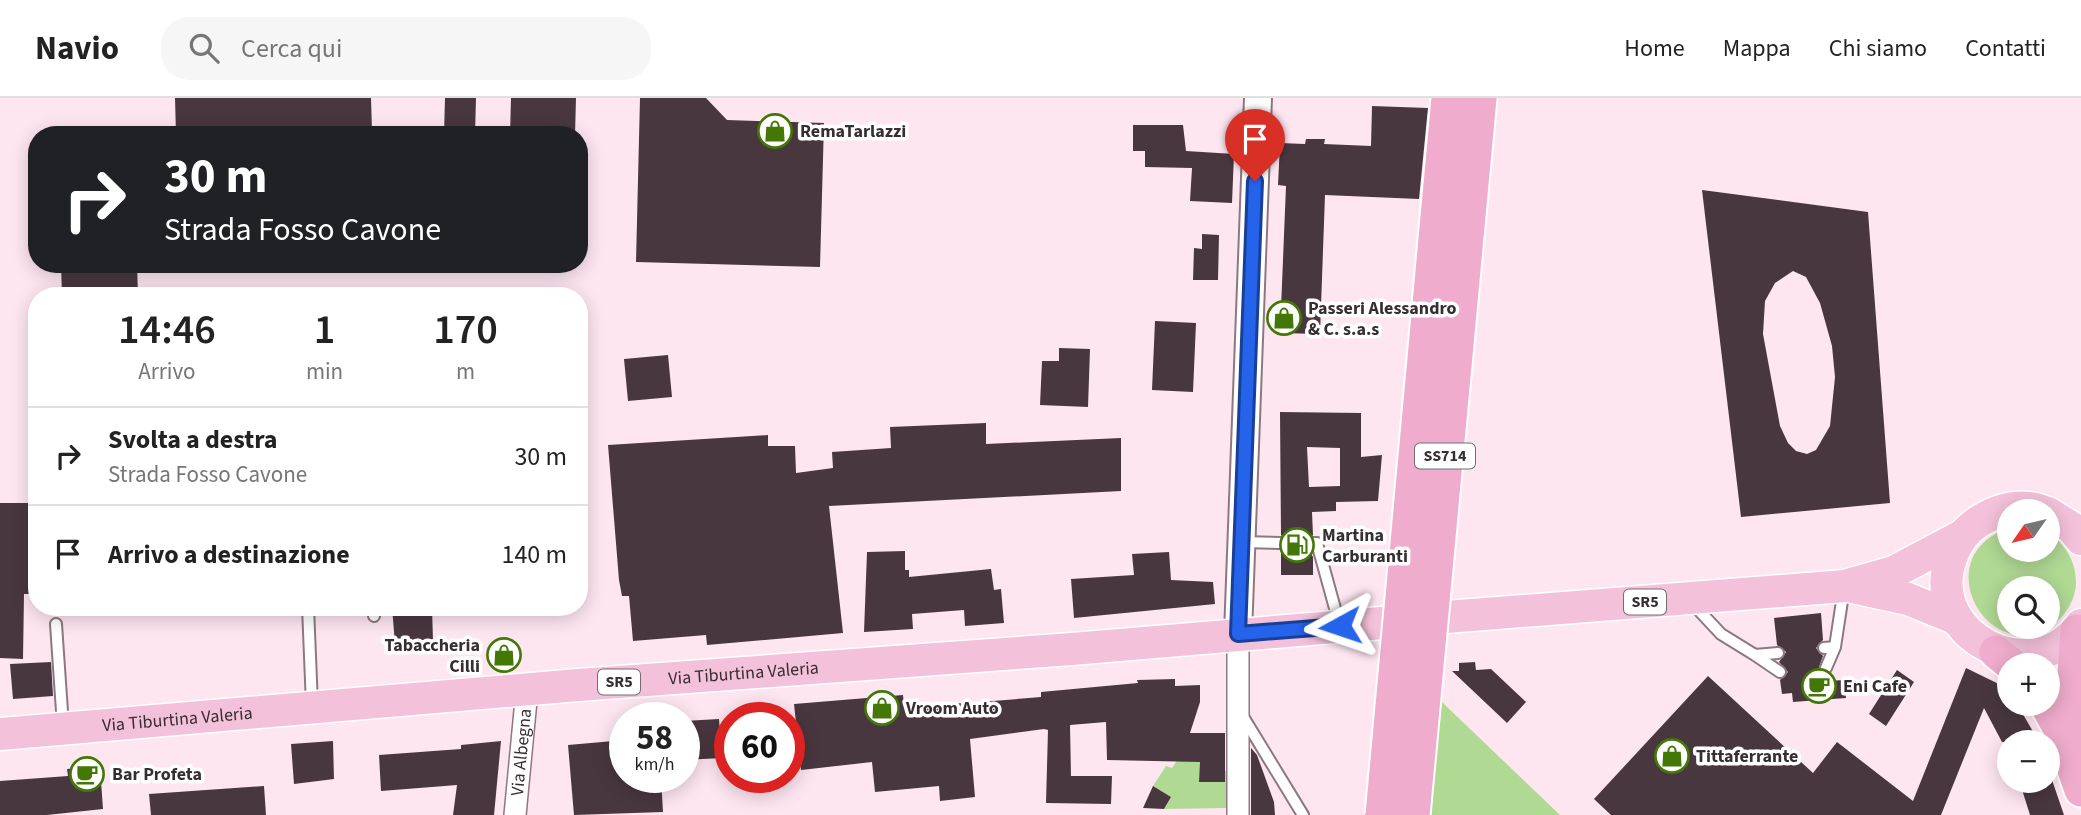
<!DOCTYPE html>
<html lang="it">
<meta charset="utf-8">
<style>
body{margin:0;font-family:"Source Sans 3",sans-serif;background:#f6f6f6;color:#222;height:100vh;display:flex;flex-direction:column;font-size:26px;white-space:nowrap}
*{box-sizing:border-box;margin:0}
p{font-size:23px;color:#767676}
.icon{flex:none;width:38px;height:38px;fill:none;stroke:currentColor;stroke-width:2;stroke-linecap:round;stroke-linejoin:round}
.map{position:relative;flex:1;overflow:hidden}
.side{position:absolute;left:28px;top:189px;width:560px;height:329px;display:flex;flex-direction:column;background:#fff;border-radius:28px;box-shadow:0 4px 18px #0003}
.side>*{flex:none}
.banner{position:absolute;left:28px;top:28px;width:560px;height:147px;border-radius:28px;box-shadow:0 4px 18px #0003;background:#202124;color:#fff;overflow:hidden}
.needle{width:46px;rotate:236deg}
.buttons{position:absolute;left:1997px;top:401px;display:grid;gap:14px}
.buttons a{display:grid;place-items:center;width:63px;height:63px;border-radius:50%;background:#fff;box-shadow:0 4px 18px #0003;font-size:35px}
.speed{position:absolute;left:609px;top:604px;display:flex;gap:14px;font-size:35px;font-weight:700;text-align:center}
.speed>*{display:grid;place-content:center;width:91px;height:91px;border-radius:50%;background:#fff;box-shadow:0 4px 18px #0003;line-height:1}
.speed small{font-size:18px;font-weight:400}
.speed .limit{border:10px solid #d22;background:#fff;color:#111}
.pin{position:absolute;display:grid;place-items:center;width:60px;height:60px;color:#fff;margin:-72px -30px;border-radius:50% 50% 50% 0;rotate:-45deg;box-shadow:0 0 7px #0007}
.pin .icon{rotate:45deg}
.me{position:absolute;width:77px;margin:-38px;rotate:265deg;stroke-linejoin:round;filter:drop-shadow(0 0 5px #0008)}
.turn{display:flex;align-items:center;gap:24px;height:147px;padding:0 21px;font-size:32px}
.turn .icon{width:91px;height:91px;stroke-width:2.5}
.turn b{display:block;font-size:49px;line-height:60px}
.eta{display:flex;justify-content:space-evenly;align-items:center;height:119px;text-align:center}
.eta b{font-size:42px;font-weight:600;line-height:49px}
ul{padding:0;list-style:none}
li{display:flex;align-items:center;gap:21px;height:98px;padding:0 21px;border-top:2px solid #e0e0e0}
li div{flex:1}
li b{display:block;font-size:26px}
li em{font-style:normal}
header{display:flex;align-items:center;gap:42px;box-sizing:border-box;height:98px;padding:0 35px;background:#fff;border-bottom:2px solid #e0e0e0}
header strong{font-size:33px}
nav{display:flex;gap:38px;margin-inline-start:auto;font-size:24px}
.search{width:490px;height:63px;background:#f6f6f6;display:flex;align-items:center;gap:18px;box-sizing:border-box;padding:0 24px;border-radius:28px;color:#767676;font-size:26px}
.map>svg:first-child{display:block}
</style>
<header>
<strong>Navio</strong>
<div class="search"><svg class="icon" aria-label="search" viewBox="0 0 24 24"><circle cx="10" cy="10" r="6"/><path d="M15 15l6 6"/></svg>Cerca qui</div>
<nav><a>Home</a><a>Mappa</a><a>Chi siamo</a><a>Contatti</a></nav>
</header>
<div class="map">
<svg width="2081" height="717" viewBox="0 0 2081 717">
<rect width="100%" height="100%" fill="#fee6f1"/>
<!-- green -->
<path fill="#b0d994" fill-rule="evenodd" d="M2009,430V452H2048V435C2065,445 2076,464 2076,484C2076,500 2067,516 2054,526C1988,573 1925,458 2009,430ZM2009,490H2048V528H2009Z
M1385,534L1445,607L1560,717H1365Z
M1192,639L1200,643V672L1227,673V710L1164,711L1171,699L1153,688L1166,668L1172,670Z"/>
<!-- building -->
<path fill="#49373f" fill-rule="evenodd" d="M175,0H371L372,33L176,37Z
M445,0H476L475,37H444Z
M511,0H576L575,37H510Z
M640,0H706L727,22L824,25L820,169L636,164Z
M1372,8L1428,10L1419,101L1325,97L1320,236L1280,235L1286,88L1278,87L1280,45L1305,46L1306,41H1325L1324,46L1371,48Z
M1133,27H1183L1186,53L1234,56L1232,105L1190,103L1192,70L1145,69V53H1133Z
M1702,92L1868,114L1890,405L1741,419ZM1793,173L1806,179L1820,205L1832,248L1835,279L1830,328L1816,352L1807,356L1796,353L1788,345L1780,328L1763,236L1765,203L1775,185Z
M1202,136L1219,137L1218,182H1193L1194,150L1202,151Z
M61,166H137L138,198H62Z
M1155,223L1196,225L1193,294L1152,292Z
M1059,250L1090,251L1088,309L1040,307L1042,263H1059Z
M668,257L672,299L628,303L624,261Z
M1280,314L1361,315V359L1382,357L1378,403L1336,404V413L1312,414L1313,437L1305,446L1313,459V477H1281V453L1289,445L1281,437ZM1307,349L1340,350V388L1309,389Z
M986,325V346L1121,340V393L829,408L843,535L707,547L706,537L633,543L629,498H622L619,482L608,347L768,337V348H795L796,375L833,370L832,354L891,350L890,329Z
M0,405H31L30,496H24L23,561L0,560Z
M905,453V472H909V479L991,471L994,492L1001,491L1004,525L965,528L964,512L912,516L913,531L864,534L867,454Z
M1169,454L1171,482L1213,484L1215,506L1074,520L1071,481L1134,477L1132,456Z
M392,509H432L433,543L395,546Z
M1821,515L1823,542L1816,550L1823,558L1818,572L1827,578V583L1844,582L1846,600L1793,604L1792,595L1782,596L1780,582L1788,574L1779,564L1786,554L1777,547L1774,520Z
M51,564L53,598L13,601L10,566Z
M1475,564L1476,572L1491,571L1526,604L1507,625L1452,573H1459V565Z
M1966,570L2009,591V606H2017L2039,644H2002L1984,610L1941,717H1611L1594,701L1708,578L1813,675L1837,644L1913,703Z
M1897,572L1914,584L1886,628L1869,616Z
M1175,581V588L1200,587V604L1190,635H1225V684H1199L1200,664L1107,662L1106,624L1070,627L1071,678H1112L1111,706L1046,705L1048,632L1044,631L970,641L975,699L940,703L939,688L875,694L872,664L801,672L794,606L903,597L904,608L968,605L1041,599V594L1138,585L1137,582Z
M719,621L722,660L684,662V623Z
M625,642V679H661L663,714L574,717L568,647Z
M333,643L334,681L294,686L291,646Z
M501,643L494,717H453L457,687L381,693L379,657L461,651V647Z
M1251,650L1257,657L1274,704L1275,717H1251Z
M100,669L103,711L47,717H0V683L68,678L67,671Z
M2019,682H2052L2064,717H2030Z
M264,688L266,717H151L149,696Z
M1153,688L1171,699L1164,711L1143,710Z"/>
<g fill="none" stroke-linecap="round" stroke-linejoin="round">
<!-- service casing -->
<g stroke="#8d7881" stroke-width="14">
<path id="service" d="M1242,444L1281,445
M1313,445H1317L1339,525
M1692,505L1721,536L1755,557L1778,555
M308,509L312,607
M374,518L375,509
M56,526L63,628
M1824,550L1835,549L1844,490
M1755,557L1780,574
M1826,570L1835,549
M1242,617L1303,717"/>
</g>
<!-- minor casing -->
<g stroke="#8d7881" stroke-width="24">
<g id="minor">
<path id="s1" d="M515,717L527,592"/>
<path d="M1238,717V536"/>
</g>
</g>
<!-- tertiary casing -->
<g stroke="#8d7881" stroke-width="30">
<path id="tertiary" d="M1238,536L1258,0"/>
</g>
<!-- primary casing -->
<g stroke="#fff" stroke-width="35">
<g id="primary">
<path d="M2042,413C2023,406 2002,410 1985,420C1969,428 1957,443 1951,460C1923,538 2033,594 2081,527"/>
<path d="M2048,415L2072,430L2081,441"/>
<path d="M1853,489L1908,501L1957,521"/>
<path d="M1446,519L1845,488L1894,474L1962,438"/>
<path id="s2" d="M0,636L578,587L1072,551L1382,525"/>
</g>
</g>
<!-- trunk casing -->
<g stroke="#fff" stroke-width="37">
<path id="trunk" d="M2077,533L2073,590L2081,634
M1996,554L2012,567
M2046,606L2060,631L2081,692"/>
</g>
<!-- service -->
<use href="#service" stroke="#fff" stroke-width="10"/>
<!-- minor -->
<use href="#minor" stroke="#fff" stroke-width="21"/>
<!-- tertiary -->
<use href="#tertiary" stroke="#fff" stroke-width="26"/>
<!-- primary -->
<use href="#primary" stroke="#f3c1d9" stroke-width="32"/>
<!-- trunk -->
<use href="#trunk" stroke="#efaccc" stroke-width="33"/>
<!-- trunk-bridge casing -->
<g stroke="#fff" stroke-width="37" stroke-linecap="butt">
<path id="trunk-bridge" d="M1382,717L1448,0
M1413,717L1480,0"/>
</g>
<!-- trunk-bridge -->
<use href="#trunk-bridge" stroke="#efaccc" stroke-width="33"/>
</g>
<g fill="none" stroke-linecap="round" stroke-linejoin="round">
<!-- route casing -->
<g stroke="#184099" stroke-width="18">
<path id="route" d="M1255,83L1238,536L1340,528"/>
</g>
<!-- route -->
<use href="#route" stroke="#2563eb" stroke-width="12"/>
</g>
<!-- icons -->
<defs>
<g id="shop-ring" transform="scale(1.75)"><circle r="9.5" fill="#fff" stroke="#437806" stroke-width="1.5"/><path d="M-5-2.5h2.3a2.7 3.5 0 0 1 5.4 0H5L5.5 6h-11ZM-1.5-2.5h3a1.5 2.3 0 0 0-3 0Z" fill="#437806"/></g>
<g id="fuel-ring" transform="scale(1.75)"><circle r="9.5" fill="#fff" stroke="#437806" stroke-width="1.5"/><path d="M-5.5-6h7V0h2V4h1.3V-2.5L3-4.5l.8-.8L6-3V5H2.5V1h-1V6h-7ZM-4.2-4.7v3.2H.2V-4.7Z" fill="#437806"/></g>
<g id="cafe-ring" transform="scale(1.75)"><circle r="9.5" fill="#fff" stroke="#437806" stroke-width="1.5"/><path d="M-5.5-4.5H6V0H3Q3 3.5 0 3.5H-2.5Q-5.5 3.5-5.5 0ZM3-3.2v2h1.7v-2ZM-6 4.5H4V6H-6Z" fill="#437806"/></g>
</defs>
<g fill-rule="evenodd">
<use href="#shop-ring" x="775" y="33"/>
<use href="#shop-ring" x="1284" y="220"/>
<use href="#fuel-ring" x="1297" y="447"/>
<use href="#shop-ring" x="504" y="557"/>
<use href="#cafe-ring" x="1819" y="588"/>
<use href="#shop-ring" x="882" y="610"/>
<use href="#shop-ring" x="1672" y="658"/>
<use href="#cafe-ring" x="87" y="676"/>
</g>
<g text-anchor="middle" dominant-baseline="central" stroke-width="7" stroke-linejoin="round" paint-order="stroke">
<!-- shield labels -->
<g fill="#fff" stroke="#736d70" stroke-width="2">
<rect x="1415" y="345.5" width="60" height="25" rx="5"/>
<rect x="1624" y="491.5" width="42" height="25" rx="5"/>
<rect x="598" y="571.5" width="42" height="25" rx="5"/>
</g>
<g font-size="16" font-weight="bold" fill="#372e32">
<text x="1445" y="358">SS714</text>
<text x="1645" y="504">SR5</text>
<text x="619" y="584">SR5</text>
</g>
<!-- poi labels -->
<g font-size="18" font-weight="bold" fill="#372e32" stroke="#fff" text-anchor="start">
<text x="800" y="33">RemaTarlazzi</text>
<text x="1308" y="210">Passeri Alessandro<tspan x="1308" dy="21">&amp; C. s.a.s</tspan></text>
<text x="1322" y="437">Martina<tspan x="1322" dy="21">Carburanti</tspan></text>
<text x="480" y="547" text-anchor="end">Tabaccheria<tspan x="480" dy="21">Cilli</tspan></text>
<text x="1843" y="588">Eni Cafe</text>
<text x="906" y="610">Vroom Auto</text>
<text x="1696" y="658">Tittaferrante</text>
<text x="112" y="676">Bar Profeta</text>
</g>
<!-- street labels -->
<g font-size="18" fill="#372e32" stroke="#fff">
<text stroke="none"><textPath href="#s2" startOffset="746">Via Tiburtina Valeria</textPath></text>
<text stroke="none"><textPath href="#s2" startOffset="178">Via Tiburtina Valeria</textPath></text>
<text stroke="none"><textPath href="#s1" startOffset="63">Via Albegna</textPath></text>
</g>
</g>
</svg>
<div class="buttons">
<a><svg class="needle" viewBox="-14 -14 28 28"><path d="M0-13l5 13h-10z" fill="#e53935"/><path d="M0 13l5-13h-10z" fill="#767676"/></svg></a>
<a><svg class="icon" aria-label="search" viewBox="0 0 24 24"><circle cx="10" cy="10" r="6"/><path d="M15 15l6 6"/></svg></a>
<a>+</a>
<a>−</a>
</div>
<div class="speed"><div>58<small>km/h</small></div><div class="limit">60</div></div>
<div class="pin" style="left:1255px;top:83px;background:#d93025"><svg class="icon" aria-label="arrive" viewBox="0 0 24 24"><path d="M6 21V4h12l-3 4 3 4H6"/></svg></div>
<svg class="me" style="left:1340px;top:528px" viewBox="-20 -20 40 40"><path d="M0-17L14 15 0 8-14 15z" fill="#2563eb" stroke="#fff" stroke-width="4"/></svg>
<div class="banner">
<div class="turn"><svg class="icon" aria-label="right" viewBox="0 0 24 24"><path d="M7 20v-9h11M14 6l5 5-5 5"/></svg><div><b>30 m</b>Strada Fosso Cavone</div></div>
</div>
<section class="side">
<div class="eta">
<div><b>14:46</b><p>Arrivo</p></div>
<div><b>1</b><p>min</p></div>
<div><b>170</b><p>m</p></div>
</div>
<ul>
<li><svg class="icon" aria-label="right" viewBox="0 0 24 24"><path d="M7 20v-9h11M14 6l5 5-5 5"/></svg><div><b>Svolta a destra</b><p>Strada Fosso Cavone</p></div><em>30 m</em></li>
<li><svg class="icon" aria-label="arrive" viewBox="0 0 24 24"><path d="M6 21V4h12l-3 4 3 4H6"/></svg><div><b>Arrivo a destinazione</b></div><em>140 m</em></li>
</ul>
</section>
</div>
